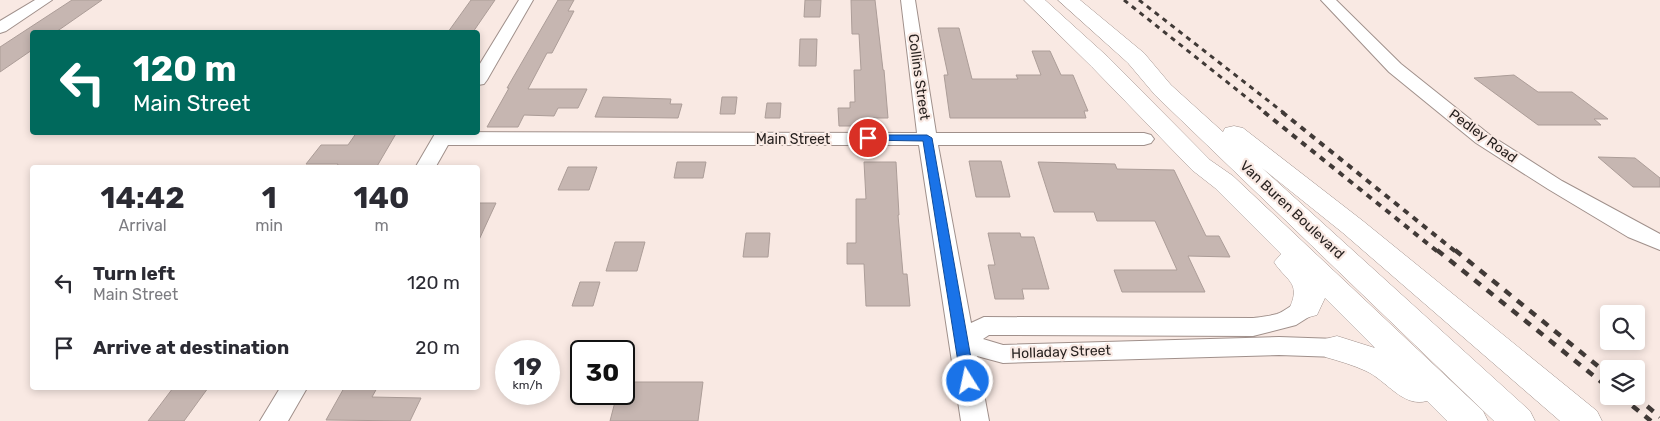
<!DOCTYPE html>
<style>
body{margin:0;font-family:Rubik,sans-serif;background:#f7f7f7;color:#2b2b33;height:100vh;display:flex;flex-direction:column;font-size:19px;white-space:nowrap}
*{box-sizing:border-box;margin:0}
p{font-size:16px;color:#7c7c81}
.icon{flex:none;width:28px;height:28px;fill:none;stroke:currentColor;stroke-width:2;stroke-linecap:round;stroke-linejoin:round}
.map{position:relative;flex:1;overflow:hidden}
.sheet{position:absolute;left:30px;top:165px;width:450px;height:225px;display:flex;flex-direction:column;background:#fff;border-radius:5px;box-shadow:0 2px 8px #0003}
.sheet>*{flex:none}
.top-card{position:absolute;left:30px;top:30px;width:450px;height:105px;border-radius:5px;box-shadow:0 2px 8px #0003;background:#00695c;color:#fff;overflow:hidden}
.controls{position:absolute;left:1600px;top:305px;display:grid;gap:10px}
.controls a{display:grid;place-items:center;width:45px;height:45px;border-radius:5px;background:#fff;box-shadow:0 2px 8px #0003;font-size:25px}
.speed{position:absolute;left:495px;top:340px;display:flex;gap:10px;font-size:25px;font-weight:700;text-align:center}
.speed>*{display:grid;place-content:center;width:65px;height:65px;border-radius:50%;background:#fff;box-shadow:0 2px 8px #0003;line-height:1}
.speed small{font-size:12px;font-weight:400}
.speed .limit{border:2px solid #111;border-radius:8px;background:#fff;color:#111}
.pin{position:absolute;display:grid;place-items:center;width:42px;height:42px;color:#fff;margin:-21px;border:2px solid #fff;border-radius:50%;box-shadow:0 1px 5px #0007}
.me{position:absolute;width:55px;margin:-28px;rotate:350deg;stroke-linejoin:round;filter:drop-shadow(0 0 4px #0008)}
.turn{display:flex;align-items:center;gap:18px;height:105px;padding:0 20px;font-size:22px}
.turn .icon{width:65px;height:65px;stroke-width:2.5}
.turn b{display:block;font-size:35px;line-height:42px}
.eta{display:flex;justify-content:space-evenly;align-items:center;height:85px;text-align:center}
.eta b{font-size:30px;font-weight:700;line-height:35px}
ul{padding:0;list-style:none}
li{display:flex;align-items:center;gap:15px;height:65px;padding:0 20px}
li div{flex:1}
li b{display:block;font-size:19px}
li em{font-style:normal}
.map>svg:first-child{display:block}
</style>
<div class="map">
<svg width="1660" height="421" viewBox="0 0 1660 421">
<rect width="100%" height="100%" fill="#f9e9e3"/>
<!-- building -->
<path fill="#c6b6b1" stroke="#ac9d98" d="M72,0H102L56,32H32V50L0,72V47Z
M471,0H495L473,32H448Z
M558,0H574L568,11H574L552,53H547L528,89H587L578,108H558L554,116L524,115L518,127H487L509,88H507Z
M805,0H821L820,17H804Z
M851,0H875L883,70H884L888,118H863V126H839L838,108H850V102H855L854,70H861L859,34H852Z
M938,28H959L972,79H1018L1016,75H1041L1032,51H1050L1061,75H1073L1088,111H1084L1086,118H950L944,75H948Z
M800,39H817L816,66H799Z
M1514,75L1538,92H1572L1608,119H1594L1601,125H1538L1474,78Z
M603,97L671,99L670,104H682L678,118L595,117Z
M722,97H737L735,114H720Z
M767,103H781L780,118H765Z
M357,132H397L376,168H336L338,164H306L321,145H348Z
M1598,157L1635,158L1660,178V187H1633Z
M969,161H1001L1010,197H976Z
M677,162H706L703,178H674Z
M864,162H896L899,215H898L903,274H907L910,306H866L864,264H847V243H856V199H866Z
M1038,162L1115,164L1117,169L1174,170L1206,236H1219L1230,257L1188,256L1205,292H1122L1114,270H1177L1155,221H1097L1094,212H1054Z
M568,167H597L589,190H558Z
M478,203H496L478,242Z
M746,233H770L768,257H743Z
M988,233H1020L1021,237H1034L1049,289H1022L1024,299H995L988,265H995Z
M615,242H645L637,271H606Z
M580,282H600L593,306H572Z
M624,382H703L698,421H610L617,394H624Z
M173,388H208L184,421H148Z
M344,388H377L372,397L421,398L410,421L326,420Z"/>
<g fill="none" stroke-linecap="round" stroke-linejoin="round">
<!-- minor casing -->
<g stroke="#a0908b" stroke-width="2">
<path id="minor" d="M35,0H52L6,31L0,33V21Z
M519,0H533L487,80L484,84L478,85V67Z
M901,0H915L936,133H1144L1151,135L1154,139L1151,143L1144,145H938L971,323L984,317L1253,318C1261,317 1270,316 1277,314C1293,308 1296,296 1315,301L1318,307L1315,313L1296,325L1253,336L989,335L983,339L1003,345L1279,337L1337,339L1346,341L1350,348L1346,355L1337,357L1279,355L1003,363L977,356L989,421H961L919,145H448L435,168H415L436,132L917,133Z
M1321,0H1336L1401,64L1490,135L1562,181L1660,234V250L1628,237L1548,189L1476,143L1389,72Z
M280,388H307L288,421H260Z"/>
</g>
<!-- major casing -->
<g stroke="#a0908b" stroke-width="1">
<path id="major" d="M1024,0H1045L1108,57L1210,160L1233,176L1483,411L1488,421H1447L1427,401C1403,408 1386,380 1366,371C1353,365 1339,361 1325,357L1321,348L1325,339L1337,336L1375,348L1325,298L1317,315L1306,318L1295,315L1290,307C1301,282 1286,281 1274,262L1281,254L1215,188L1192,170L1092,67Z
M1058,0H1080L1144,53L1171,85L1223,132L1225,128L1234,126L1243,128L1363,221L1597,411L1602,421H1560L1343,233L1262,168L1530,411L1535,421H1494L1155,95L1128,63Z"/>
</g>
<!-- minor -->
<use href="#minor" fill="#fff" fill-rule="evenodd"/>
<!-- major -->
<use href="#major" fill="#fff" fill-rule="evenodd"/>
<!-- rail-far2 -->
<path stroke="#413a37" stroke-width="3" stroke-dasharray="5 5" stroke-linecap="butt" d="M1124,0L1266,113
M1139,0L1284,113"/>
<!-- rail-far1 -->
<path stroke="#413a37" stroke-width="4" stroke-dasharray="6 6" stroke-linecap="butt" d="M1264,112L1438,252
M1282,112L1456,252"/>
<!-- rail -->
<path stroke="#413a37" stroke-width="4.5" stroke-dasharray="8 8" stroke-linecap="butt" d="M1437,250L1609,388
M1455,250L1609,375
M1620,396L1651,421
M1635,396L1660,417"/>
</g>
<!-- route -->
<path fill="#1a73e8" stroke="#114b97" d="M868,135H927L932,138L975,381L973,385L968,386L963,385L961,381L923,141L864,140V136Z"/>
<g text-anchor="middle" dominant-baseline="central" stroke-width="4.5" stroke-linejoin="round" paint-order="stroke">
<!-- street labels -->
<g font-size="14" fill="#282220" stroke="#f9e9e3">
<text transform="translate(919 77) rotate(82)">Collins Street</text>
<text transform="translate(1483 136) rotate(36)">Pedley Road</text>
<text x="793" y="139">Main Street</text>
<text transform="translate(1292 210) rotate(43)">Van Buren Boulevard</text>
<text transform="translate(1061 352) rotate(-2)">Holladay Street</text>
</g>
</g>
</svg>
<div class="controls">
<a><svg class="icon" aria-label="search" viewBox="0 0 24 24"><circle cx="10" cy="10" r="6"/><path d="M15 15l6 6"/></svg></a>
<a><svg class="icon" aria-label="layers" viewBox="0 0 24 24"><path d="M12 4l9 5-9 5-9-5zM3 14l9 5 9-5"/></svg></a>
</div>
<div class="speed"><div>19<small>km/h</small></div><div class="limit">30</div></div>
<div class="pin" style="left:868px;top:138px;background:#d93025"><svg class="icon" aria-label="arrive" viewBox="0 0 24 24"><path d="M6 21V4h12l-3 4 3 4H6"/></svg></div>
<svg class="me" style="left:968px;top:381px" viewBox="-20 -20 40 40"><circle r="17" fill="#1a73e8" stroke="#fff" stroke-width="3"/><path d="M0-11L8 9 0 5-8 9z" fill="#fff"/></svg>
<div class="top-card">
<div class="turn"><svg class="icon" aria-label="left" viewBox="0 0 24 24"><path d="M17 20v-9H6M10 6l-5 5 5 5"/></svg><div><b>120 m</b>Main Street</div></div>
</div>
<section class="sheet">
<div class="eta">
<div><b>14:42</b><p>Arrival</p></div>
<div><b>1</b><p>min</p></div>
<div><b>140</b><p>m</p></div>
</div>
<ul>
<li><svg class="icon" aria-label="left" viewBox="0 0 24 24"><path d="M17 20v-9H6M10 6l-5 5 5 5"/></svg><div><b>Turn left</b><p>Main Street</p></div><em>120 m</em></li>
<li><svg class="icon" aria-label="arrive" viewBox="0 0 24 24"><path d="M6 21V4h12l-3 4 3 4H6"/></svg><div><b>Arrive at destination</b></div><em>20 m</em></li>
</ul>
</section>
</div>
